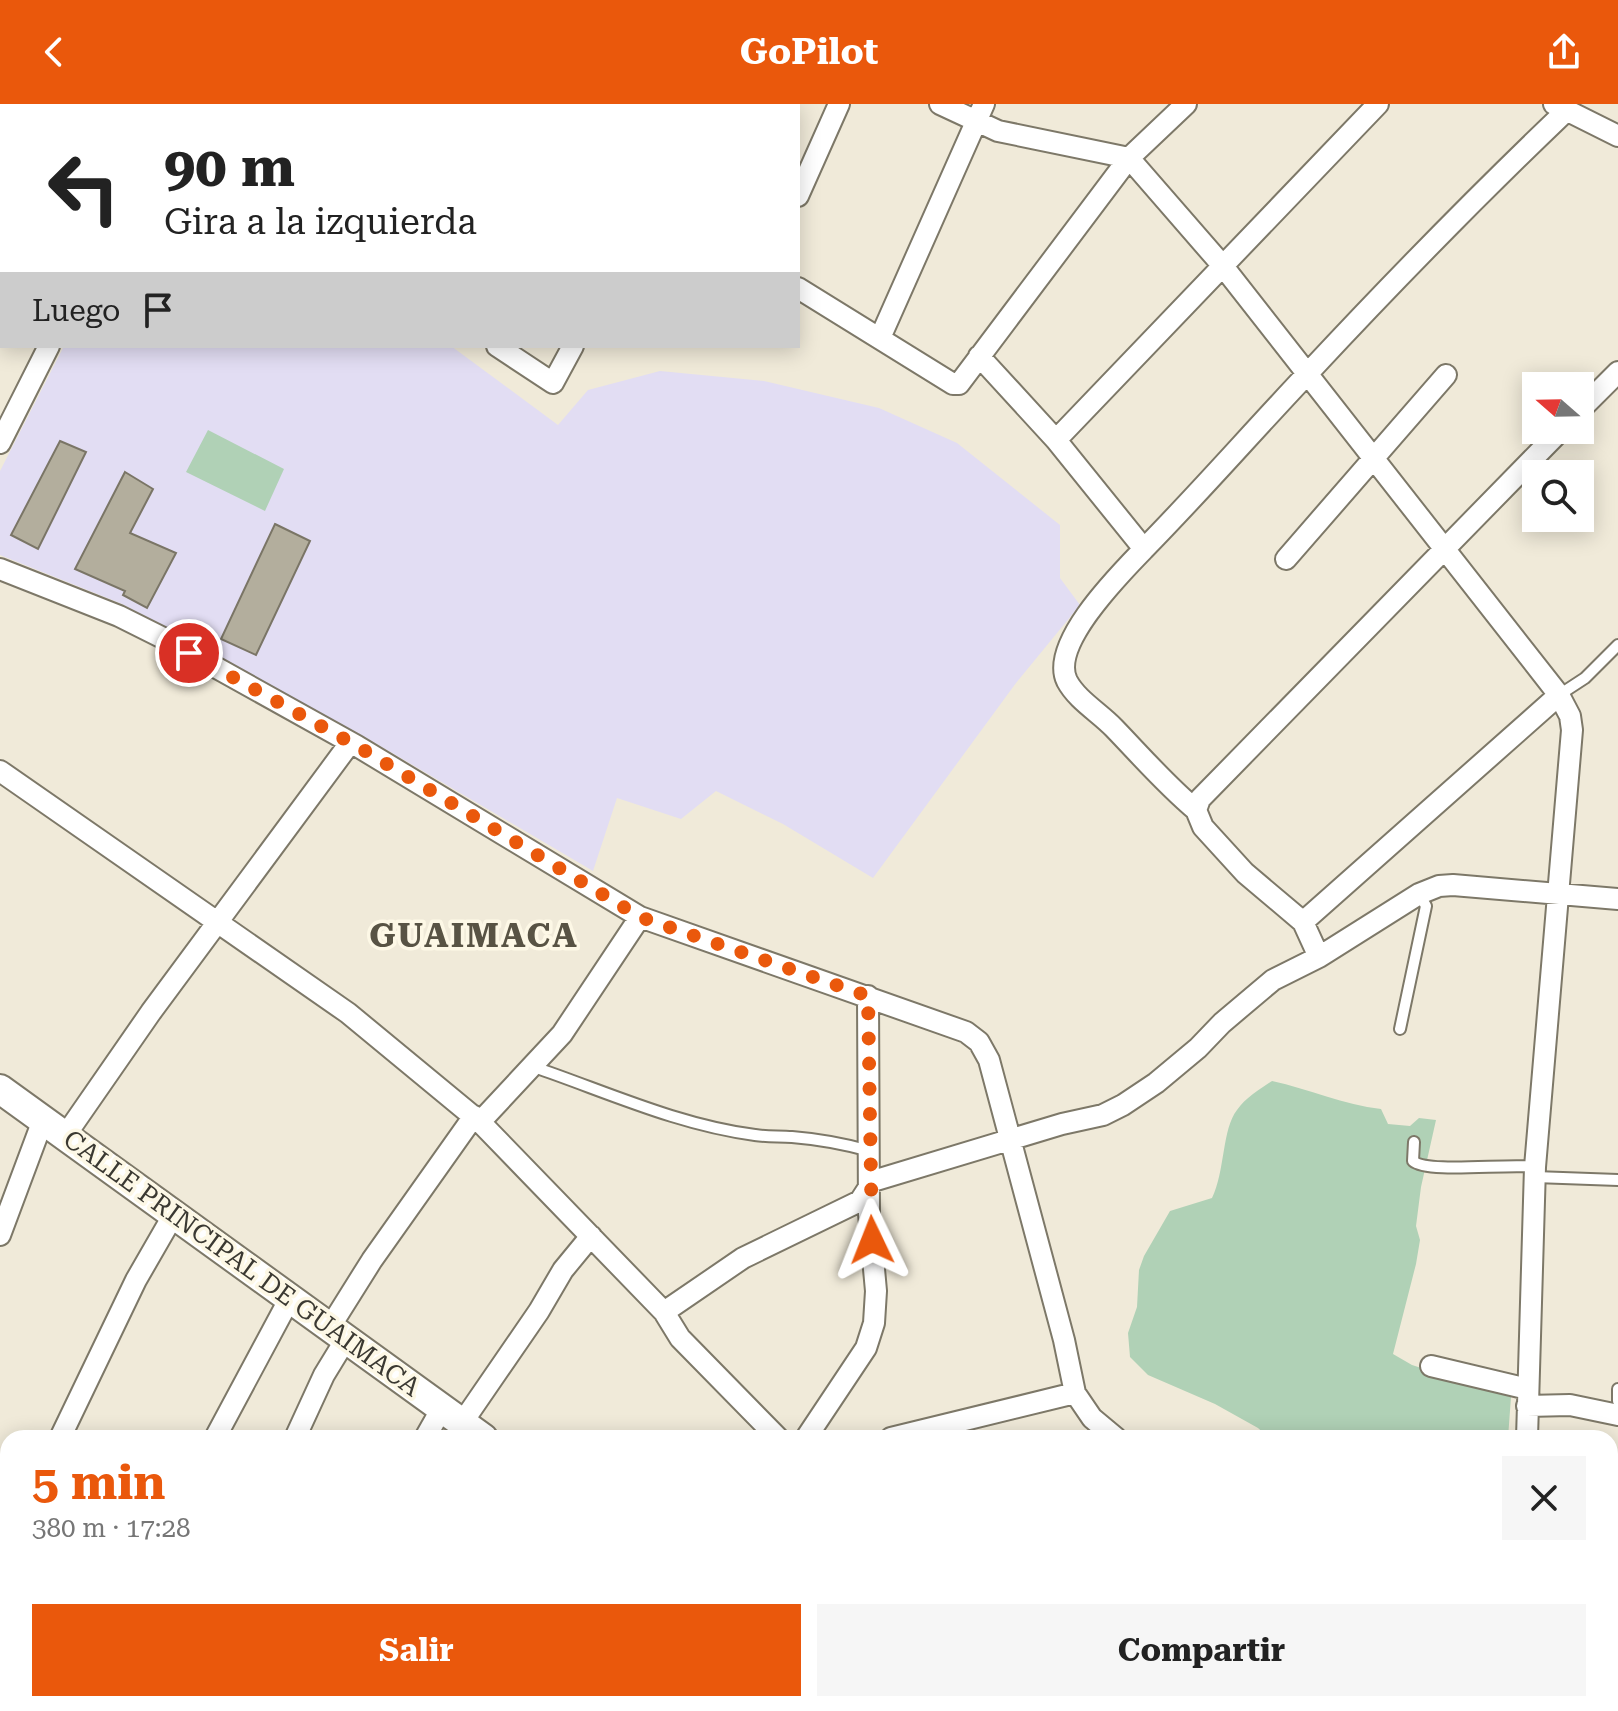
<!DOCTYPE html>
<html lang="es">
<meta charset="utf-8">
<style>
body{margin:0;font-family:"Roboto Serif",serif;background:#f6f6f6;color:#222;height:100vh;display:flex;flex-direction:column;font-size:30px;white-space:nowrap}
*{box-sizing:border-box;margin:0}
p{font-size:26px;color:#767676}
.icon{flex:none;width:44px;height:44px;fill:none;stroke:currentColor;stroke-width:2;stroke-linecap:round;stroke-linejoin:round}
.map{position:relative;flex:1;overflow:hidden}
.sheet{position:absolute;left:0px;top:1326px;width:1618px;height:282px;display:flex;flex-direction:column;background:#fff;border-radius:24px 24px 0 0;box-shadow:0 4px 20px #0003}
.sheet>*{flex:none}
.top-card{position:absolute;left:0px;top:0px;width:800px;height:244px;box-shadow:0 4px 20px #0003;background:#fff;color:#222;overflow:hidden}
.needle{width:52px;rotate:290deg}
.tools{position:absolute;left:1522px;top:268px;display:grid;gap:16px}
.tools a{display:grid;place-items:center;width:72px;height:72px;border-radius:0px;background:#fff;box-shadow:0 4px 20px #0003;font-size:40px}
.pin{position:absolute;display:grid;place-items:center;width:68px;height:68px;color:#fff;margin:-34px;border:4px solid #fff;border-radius:50%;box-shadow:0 2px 8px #0007}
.me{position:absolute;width:88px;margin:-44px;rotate:358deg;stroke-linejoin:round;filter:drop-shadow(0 0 6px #0008)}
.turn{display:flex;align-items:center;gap:28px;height:168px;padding:0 32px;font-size:36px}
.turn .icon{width:104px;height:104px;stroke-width:2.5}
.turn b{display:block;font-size:56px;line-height:68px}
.then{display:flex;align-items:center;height:76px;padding:0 32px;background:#0003;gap:16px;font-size:30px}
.round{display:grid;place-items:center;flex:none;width:84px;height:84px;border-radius:0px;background:#f6f6f6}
.summary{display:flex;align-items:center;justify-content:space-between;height:136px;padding:0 32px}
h1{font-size:48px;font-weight:700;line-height:60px;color:#ea580c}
.button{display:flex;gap:16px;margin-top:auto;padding:16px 32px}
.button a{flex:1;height:92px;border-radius:0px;background:#ea580c;color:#fff;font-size:32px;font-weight:700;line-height:92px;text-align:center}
.button a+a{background:#f6f6f6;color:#222}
header{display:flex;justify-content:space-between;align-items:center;height:104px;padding:0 32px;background:#ea580c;color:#fff;font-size:36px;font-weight:700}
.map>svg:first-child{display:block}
</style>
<header><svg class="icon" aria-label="back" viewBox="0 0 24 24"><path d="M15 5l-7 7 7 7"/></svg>GoPilot<svg class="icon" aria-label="share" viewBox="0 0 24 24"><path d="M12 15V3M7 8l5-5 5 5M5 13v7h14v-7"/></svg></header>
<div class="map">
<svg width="1618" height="1607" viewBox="0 0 1618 1607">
<rect width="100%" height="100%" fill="#f0ead9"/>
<!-- education -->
<path fill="#e2ddf3" d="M64,242H451L558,321L588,286L660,267L764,277L879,304L957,339L1060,421V474L1080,501L1016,579L873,774L783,720L716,687L681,715L617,694L593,767L370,636L122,500L0,451V367Z"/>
<!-- green -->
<path fill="#b0d1b6" d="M208,326L284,365L265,407L186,368Z
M1272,977C1309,985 1344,1001 1381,1005L1388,1020L1410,1022L1419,1014L1436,1016L1421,1083L1416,1122L1420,1136L1416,1160L1393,1250L1412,1261L1511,1293L1508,1334H1269L1258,1324L1215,1300L1148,1271L1130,1253L1128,1229L1137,1203L1139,1166L1144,1152L1170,1107L1212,1094C1225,1068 1222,1025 1237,1006C1245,994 1260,985 1272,977Z"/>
<!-- building -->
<path fill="#b3ae9d" stroke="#7a7566" stroke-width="2" d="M60,337L86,348L38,445L11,431Z
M125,368L153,385L130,429L176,449L147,504L123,491L125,487L75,465Z
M275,420L310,437L256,551L221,535Z"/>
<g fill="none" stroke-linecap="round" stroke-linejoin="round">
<!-- service casing -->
<g stroke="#7d7868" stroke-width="14">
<path id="service" d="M325,0L328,2
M498,0L501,2
M170,2L171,0
M255,2L256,0
M1559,591L1585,574L1618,541
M1400,925L1426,802L1419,790
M534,963C607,988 678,1021 755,1031C767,1033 780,1032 792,1033C817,1035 845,1040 870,1047
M1414,1038L1413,1057C1428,1070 1509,1059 1535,1063
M1535,1073L1618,1076
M1618,1285V1297"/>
</g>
<!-- minor casing -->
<g stroke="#7d7868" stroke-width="24">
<path id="minor" d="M137,0L139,2
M940,0L998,27L1129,54L1222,161L1559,591L1570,612L1572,626L1535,1063L1527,1334
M1554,0L1618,32
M446,2L447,0
M699,2L700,0
M798,92L839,0
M798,184L953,280H959L1129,54L1186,0
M880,234L984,0
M497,242L553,279L573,242
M979,252L1056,336L1144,445C1201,387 1254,326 1310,267C1393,178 1478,91 1566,7
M1580,306L1618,268
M1056,336L1378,0
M0,339L49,242
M1144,445C1121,469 1049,540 1067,577C1077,596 1100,609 1114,624C1141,652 1167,682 1196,706
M1286,455L1446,271
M0,465L119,512L163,534L357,642L640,813L966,928L979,938L989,956L1064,1236L1075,1289L1092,1314L1116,1334
M0,667L348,909L480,1018L664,1208L680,1234L778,1334
M1303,818L1559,591
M1319,853L1303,818L1245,769L1203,723L1196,706L1200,695L1561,326
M480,1018L562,930L640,813
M65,1032L151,908L350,639
M0,1131L43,1016
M664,1208L743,1154L860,1097L873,1077L1062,1020L1103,1011L1123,1001L1156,979L1198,944L1222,919L1273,876L1319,853L1419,790L1439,782L1453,781L1618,795
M330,1223L372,1156L474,1012
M1431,1262L1528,1285
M1527,1302L1570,1301L1618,1311
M462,1319L539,1207L563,1166L591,1132
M60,1334L136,1176L174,1110
M215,1334L290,1194
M295,1334L324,1271L346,1235
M425,1334L442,1304
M806,1334L866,1244L874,1219L876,1187L869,1110L868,892
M891,1334L1075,1289
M0,1369L8,1372
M0,1465L8,1447
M1610,1557L1618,1558
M425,1600L436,1607
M1514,1600V1607
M83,1607L87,1600
M171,1607L174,1600
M300,1607L303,1600
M572,1607L575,1600
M707,1607L710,1600
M1006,1607L1009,1600
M1175,1607L1178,1600
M1289,1607L1290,1600"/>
</g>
<!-- secondary casing -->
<g stroke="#7d7868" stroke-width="32">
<path id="secondary" d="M0,985L483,1334
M858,1600L868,1607"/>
</g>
<!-- service -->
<use href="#service" stroke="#fff" stroke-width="10"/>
<!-- minor -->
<use href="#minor" stroke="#fff" stroke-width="20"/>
<!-- secondary -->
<use href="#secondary" stroke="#fff" stroke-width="28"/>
</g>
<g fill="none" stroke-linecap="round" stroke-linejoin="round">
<!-- route -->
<path stroke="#ea580c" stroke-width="14" stroke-dasharray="0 25.2" d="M189,549L357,642L640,813L868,892L872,1136"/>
</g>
<g text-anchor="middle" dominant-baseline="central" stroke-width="7" stroke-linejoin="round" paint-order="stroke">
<!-- street labels -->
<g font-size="26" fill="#3b3932" stroke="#fdf8e6">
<text transform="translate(242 1159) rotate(36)">CALLE PRINCIPAL DE GUAIMACA</text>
</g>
<!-- district labels -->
<g font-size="34" font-weight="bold" letter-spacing="2" fill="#585344" stroke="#fdf8e6">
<text x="474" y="831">GUAIMACA</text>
</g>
</g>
</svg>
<div class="tools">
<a><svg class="needle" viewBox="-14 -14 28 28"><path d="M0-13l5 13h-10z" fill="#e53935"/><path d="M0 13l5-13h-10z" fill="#767676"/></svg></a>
<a><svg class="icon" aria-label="search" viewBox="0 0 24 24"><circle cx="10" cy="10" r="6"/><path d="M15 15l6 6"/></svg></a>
</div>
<div class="pin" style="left:189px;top:549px;background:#d93025"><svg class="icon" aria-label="arrive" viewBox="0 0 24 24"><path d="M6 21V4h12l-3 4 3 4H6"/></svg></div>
<svg class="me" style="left:872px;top:1136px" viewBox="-20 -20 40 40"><path d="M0-17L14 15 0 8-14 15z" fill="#ea580c" stroke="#fff" stroke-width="4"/></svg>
<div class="top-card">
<div class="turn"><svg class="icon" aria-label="left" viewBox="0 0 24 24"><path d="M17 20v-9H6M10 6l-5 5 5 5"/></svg><div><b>90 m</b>Gira a la izquierda</div></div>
<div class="then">Luego<svg class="icon" aria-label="arrive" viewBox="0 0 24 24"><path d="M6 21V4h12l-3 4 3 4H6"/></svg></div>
</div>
<section class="sheet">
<div class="summary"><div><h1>5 min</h1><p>380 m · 17:28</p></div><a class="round"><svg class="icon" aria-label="close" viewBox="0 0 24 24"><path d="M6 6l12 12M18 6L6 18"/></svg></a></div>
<div class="button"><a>Salir</a><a>Compartir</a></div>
</section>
</div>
